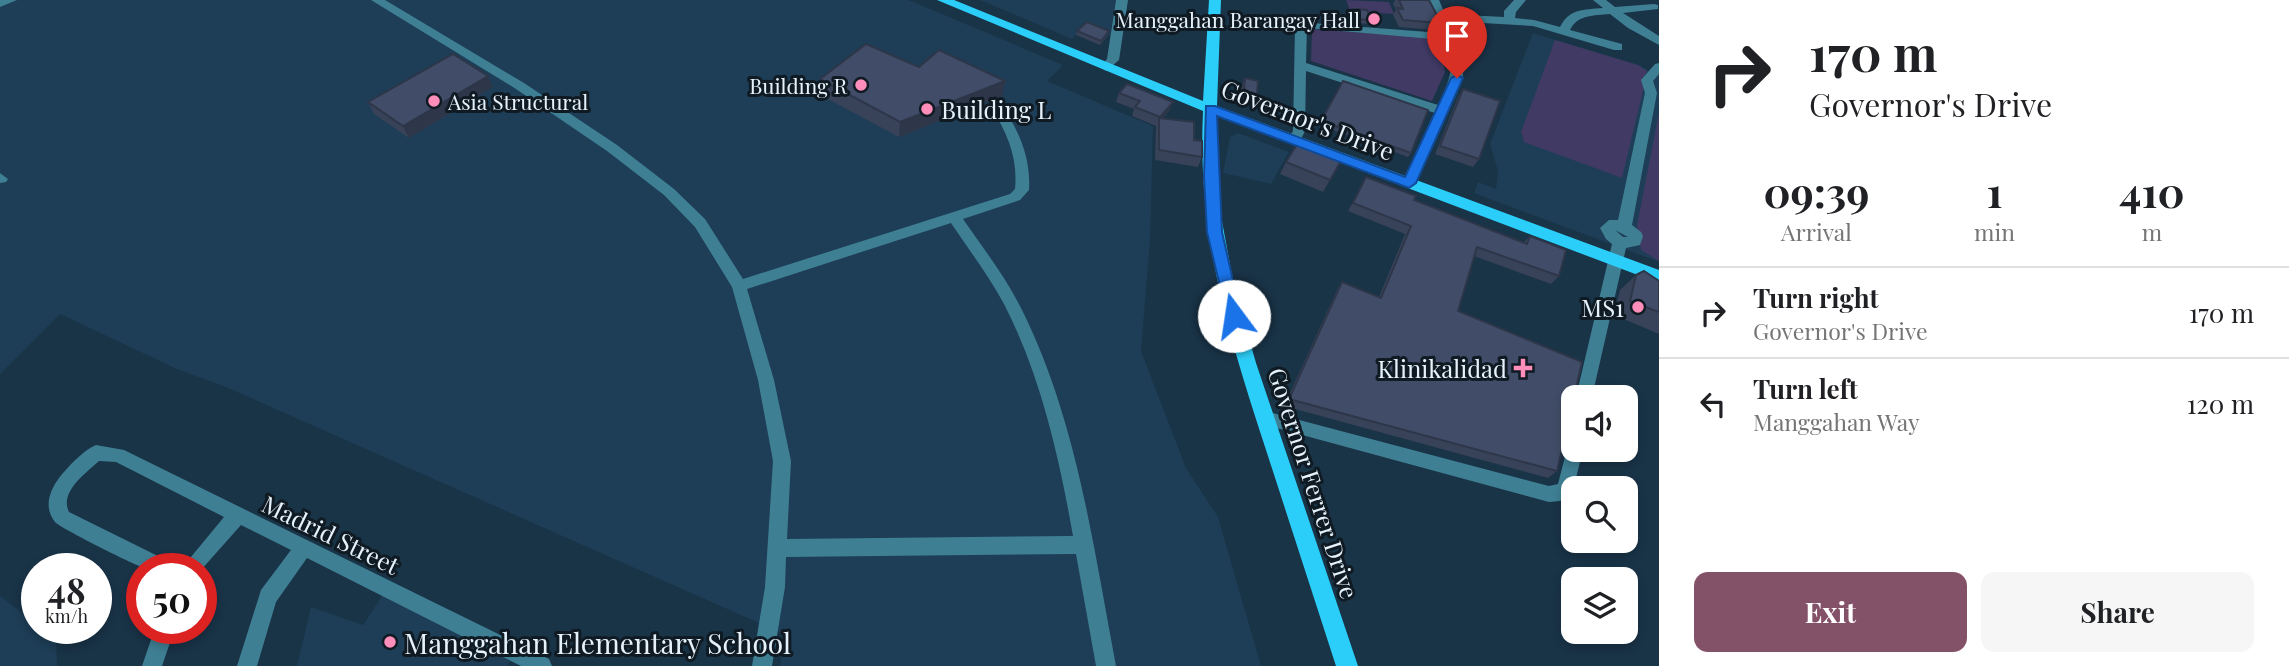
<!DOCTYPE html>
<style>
body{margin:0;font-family:"Playfair Display",serif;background:#f6f6f6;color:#202124;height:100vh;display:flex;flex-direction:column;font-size:26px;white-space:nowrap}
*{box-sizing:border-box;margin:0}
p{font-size:23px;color:#757577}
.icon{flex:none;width:38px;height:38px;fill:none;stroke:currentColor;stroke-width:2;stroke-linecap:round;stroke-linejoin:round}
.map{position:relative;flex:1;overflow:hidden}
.side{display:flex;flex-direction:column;background:#fff;width:630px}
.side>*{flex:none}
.banner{background:#fff;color:#202124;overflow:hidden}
.buttons{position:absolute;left:1561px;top:385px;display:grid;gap:14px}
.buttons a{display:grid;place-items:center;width:77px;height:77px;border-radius:14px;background:#fff;box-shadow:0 4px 10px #0003;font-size:35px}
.speed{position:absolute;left:21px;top:553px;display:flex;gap:14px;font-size:35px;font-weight:700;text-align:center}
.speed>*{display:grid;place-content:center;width:91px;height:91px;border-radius:50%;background:#fff;box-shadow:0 4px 10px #0003;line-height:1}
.speed small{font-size:18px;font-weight:400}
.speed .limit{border:10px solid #d22;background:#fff;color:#111}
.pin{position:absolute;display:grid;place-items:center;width:60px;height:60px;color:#fff;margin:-72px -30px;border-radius:50% 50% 50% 0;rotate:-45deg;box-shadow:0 0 7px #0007}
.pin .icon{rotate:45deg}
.me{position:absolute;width:77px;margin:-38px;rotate:346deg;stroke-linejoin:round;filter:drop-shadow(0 0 5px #0008)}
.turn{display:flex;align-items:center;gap:24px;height:147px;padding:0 35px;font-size:32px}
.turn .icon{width:91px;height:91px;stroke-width:2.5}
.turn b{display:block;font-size:49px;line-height:60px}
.eta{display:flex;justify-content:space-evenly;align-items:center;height:119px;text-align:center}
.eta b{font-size:42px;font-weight:700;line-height:49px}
.cta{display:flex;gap:14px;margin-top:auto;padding:14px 35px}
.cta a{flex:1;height:80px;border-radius:14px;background:#845268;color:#fff;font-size:28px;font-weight:700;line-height:80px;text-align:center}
.cta a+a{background:#f6f6f6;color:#202124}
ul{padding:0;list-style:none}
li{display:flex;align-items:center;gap:21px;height:91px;padding:0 35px;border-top:2px solid #e0e0e0}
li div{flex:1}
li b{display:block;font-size:26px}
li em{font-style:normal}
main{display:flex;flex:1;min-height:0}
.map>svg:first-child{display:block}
</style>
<main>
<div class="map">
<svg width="1659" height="666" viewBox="0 0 1659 666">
<rect width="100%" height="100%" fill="#193347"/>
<!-- built -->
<path fill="#1d3e56" d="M0,0H909L1063,65L1047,81L1153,126L1150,240L1141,351L1186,468L1218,517L1261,666H780L786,635L226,387L177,369L60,314L0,374Z
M980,0H1116L1110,36L1086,26L1072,39Z
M1533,33L1638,65L1659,76V262L1474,193L1478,182L1496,189L1498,171L1490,144Z
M1238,133L1289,152L1271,184L1223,173L1230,137Z
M384,593L511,659L507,666H297L311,607L363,625Z
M0,596L37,624V628H43L56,638L57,666H0Z"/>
<!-- green -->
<path fill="#403a65" d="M1346,0L1389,2L1394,14L1350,11Z
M1312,29L1438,38L1445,72L1432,101L1311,61Z
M1555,40L1638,65L1647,71L1642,81L1645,82L1622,178L1524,142L1521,132Z
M1659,112V261L1641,250L1637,226Z"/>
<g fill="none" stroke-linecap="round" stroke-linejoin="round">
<!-- minor -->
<path fill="#3f7f94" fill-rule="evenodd" d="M0,0H17L0,7Z
M371,0H385L524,83L617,145L674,189L705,219L743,279L1010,194L1015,189C1018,159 1008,135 993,110L995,107H1003C1020,133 1031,159 1029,190L1020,200L963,219C983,248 1005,276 1021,308C1077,420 1093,545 1116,666H1096L1076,554L786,557L785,587L772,666H752L765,587L773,461L758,380L732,287L695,227L664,195L607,151L516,89ZM951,223C969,250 989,276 1004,304C1041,376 1059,457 1073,536L787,539L791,461L774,380L747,289Z
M1116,0H1128L1119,60L1106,71L1100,67L1107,59Z
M1427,0H1439L1445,14L1504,17V11L1514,0H1526L1516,12L1515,18L1534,20L1560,27C1570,8 1583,10 1603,8L1593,0H1606L1615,7L1654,4L1658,5V9L1623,13L1659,36V45L1628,28L1610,14C1594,16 1578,14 1570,30L1622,44V50H1614L1533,26L1448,21L1463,56V78L1414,186H1404L1402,183L1435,113L1306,71L1305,131L1299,143H1289L1287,140L1293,131L1295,27L1264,24L1260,23V19L1441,33ZM1307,28L1444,40C1456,68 1450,79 1438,105L1306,63Z
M1659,63V74L1653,81L1657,93L1632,225L1641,232L1643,236L1640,245L1626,248L1592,397H1576L1612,244L1606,239L1600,228L1609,220H1618L1645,93L1641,80L1655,64ZM1615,230L1628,237H1623Z
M0,173L8,179L6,182L0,183Z
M1265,411L1549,486L1558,484L1568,445L1573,443V450H1583L1572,494L1560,501L1549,502L1265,425L1259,423L1257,418L1259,413Z
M96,445L124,450L549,659L552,666H521L307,558L276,602L257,666H237L261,590L291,550L241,525L201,570L181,569L224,517L116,462L99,461C86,473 59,492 69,512L172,563L174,569C166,569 156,570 147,569C138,567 60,528 55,522C42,506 51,487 63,473C72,463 84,450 96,445Z
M155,628H175L162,666H142Z"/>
<!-- major -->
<path fill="#2bcef8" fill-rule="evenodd" d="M937,0H954L1203,101L1209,0H1221L1217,106L1659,270V283L1217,116L1219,205L1234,286L1256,363L1358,666H1336C1313,595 1290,524 1267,453C1229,336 1197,237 1203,111Z"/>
</g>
<!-- wall -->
<path fill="#384259" d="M1395,0H1429L1441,23L1436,30L1399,27L1393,15L1396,10L1393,4Z
M1354,9L1371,20L1369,24L1356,23L1352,13Z
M1077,31L1108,35L1100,45L1076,35Z
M919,67L1005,81L1002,96L899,137L820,95V79Z
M1245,78L1257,94L1254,102L1240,99L1241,86Z
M1343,81L1411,153L1408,157L1319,125Z
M493,87L409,138L374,114L368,102Z
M1463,89L1479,159L1473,167L1435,154L1458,97Z
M1119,93L1173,102L1169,111L1163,118L1194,140L1202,157L1198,167L1155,160L1156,126L1132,116L1134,109L1116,102Z
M1341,161L1323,192L1280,174L1286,162Z
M1366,177L1414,200L1524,242L1530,236L1559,276L1551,284L1474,256L1458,311L1557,471L1548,478L1284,406L1337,290L1342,282L1379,297L1405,234L1348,211Z
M1636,275L1659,281V334L1614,315L1620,290Z"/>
<!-- shaded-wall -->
<path fill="#2e3649" d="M488,76L493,87L409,138L403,126Z
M1005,81L1002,96L899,137L900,122Z
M1173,102L1169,111L1159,123L1160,117Z"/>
<!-- building -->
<path fill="#414d68" stroke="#2e3649" stroke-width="2" d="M1399,0H1429L1441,23L1403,20L1397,8L1403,9Z
M1354,9L1367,10L1371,20L1358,19Z
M1087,22L1109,31L1101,41L1077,31Z
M866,44L919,67L939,50L1005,81L900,122L820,79Z
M453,54L488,76L403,126L368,102Z
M1245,78L1258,81L1257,94L1244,91Z
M1343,81L1428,110L1411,153L1321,121Z
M1127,84L1173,102L1160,117L1135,107L1140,101L1119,93Z
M1463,89L1500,101L1479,159L1440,146Z
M1159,118L1194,122V140L1202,141V157L1159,150Z
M1298,143L1341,161L1330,180L1286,162Z
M1366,177L1416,196L1414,200L1527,244L1530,236L1566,250L1559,276L1477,247L1458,311L1582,362L1557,471L1289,399L1342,282L1381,298L1411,226L1353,203Z
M1644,271L1659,281V312L1630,301L1636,275Z"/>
<!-- route -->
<path fill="#1a73e8" stroke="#114b97" stroke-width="2" d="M1457,75L1463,78L1416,183L1409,188L1217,116L1222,232L1241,316L1239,320H1228L1207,232L1204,177L1206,106H1215L1405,177L1451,78Z"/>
<!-- markers -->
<g fill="#ff8eba" stroke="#0f1a23" stroke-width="2.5">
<circle cx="1374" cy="19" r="7"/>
<circle cx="861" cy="85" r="7"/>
<circle cx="434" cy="101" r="7"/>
<circle cx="927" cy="109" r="7"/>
<circle cx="1638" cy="307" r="7"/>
<path d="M1519.5 357.5h7v7h7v7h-7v7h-7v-7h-7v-7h7z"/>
<circle cx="390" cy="642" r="7"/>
</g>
<g text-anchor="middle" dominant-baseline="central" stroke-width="6" stroke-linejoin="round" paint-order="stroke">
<!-- far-poi labels -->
<g font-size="21" fill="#e5f2fc" stroke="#0f1a23" text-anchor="end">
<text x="1360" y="19">Manggahan Barangay Hall</text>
<text x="847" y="85">Building R</text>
<text x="448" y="101" text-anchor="start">Asia Structural</text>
</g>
<!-- poi labels -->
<g font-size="24" fill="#e5f2fc" stroke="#0f1a23" text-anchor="end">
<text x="941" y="109" text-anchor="start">Building L</text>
<text x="1624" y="307">MS1</text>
<text x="1507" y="368">Klinikalidad</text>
</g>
<!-- street labels -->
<g font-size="24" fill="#e5f2fc" stroke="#0f1a23">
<text transform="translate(1308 119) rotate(21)">Governor's Drive</text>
<text transform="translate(1314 483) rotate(72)">Governor Ferrer Drive</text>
<text transform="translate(331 534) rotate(26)">Madrid Street</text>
</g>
<!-- near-poi labels -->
<g font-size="28" fill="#e5f2fc" stroke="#0f1a23" text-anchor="start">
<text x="404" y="642">Manggahan Elementary School</text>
</g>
</g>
</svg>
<div class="buttons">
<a><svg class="icon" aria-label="sound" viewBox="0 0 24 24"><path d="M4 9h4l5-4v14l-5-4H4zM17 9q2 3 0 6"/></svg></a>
<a><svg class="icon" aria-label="search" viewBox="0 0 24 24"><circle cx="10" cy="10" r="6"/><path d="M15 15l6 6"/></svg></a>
<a><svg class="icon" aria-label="layers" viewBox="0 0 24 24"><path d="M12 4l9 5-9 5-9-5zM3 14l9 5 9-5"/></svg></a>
</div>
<div class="speed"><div>48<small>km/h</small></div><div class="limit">50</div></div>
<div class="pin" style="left:1457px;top:78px;background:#d93025"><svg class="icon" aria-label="arrive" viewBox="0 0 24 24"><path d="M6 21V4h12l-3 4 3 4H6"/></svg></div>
<svg class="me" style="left:1234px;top:316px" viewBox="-20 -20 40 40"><circle r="19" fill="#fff"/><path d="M0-13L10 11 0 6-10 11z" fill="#1a73e8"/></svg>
</div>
<section class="side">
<div class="banner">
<div class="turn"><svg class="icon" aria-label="right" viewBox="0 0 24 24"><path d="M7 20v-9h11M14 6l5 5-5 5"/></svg><div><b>170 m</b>Governor's Drive</div></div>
</div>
<div class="eta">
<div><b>09:39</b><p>Arrival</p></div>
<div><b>1</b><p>min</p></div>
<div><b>410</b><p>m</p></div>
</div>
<ul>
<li><svg class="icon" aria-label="right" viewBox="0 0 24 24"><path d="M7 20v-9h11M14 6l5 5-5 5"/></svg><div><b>Turn right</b><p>Governor's Drive</p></div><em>170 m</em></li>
<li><svg class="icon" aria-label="left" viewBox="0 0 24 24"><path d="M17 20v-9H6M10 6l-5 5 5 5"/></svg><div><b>Turn left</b><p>Manggahan Way</p></div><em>120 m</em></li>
</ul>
<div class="cta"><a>Exit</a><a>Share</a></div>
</section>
</main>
